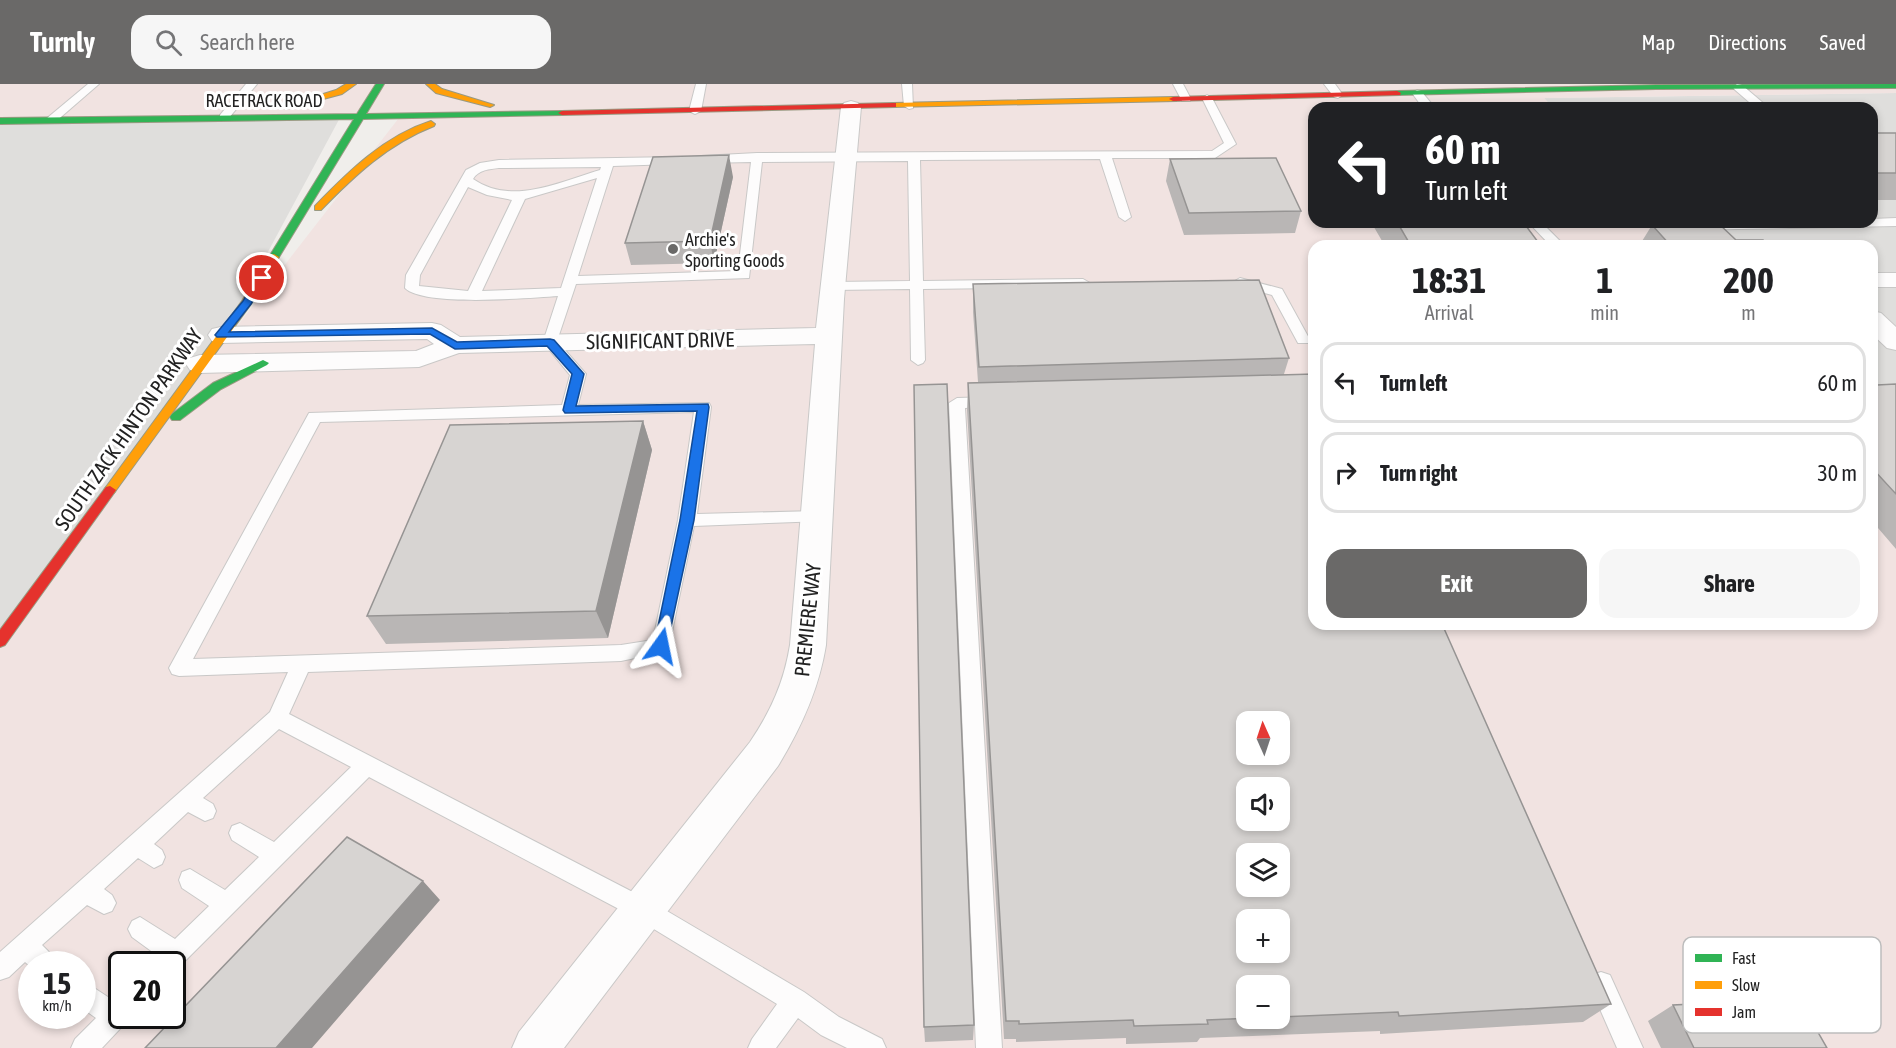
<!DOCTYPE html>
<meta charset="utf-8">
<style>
body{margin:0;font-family:"Asap Condensed",sans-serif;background:#f6f6f6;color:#202124;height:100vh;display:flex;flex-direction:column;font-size:22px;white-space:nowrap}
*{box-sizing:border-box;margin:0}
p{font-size:20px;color:#757577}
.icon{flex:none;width:33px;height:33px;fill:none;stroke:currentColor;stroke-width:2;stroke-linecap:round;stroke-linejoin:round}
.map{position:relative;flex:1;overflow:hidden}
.details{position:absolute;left:1308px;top:156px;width:570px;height:390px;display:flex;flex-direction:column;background:#fff;border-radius:18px;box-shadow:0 3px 9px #0003}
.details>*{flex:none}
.banner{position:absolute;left:1308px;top:18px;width:570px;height:126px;border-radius:18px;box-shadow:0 3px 9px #0003;background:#202124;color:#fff;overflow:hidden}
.needle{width:39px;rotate:357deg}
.tools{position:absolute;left:1236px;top:627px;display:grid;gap:12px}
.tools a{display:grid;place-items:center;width:54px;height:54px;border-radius:12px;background:#fff;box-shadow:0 3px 9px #0003;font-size:30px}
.speed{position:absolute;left:18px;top:867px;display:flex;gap:12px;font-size:30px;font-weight:700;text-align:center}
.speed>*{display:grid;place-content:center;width:78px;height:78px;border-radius:50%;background:#fff;box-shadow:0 3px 9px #0003;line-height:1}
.speed small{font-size:15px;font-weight:400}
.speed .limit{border:3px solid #111;border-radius:9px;background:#fff;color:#111}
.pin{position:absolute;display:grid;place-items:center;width:51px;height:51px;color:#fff;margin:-26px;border:3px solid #fff;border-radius:50%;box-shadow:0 2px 6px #0007}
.me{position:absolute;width:66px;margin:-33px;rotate:12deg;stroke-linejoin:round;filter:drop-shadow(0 0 4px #0008)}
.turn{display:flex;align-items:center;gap:21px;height:126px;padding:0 18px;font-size:27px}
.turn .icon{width:78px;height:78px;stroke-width:2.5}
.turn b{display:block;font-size:42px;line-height:51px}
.eta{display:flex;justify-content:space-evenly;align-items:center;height:102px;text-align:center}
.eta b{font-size:36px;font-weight:700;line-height:42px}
.primary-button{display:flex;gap:12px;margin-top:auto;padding:12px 18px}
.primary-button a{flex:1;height:69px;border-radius:18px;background:#6a6968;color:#fff;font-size:24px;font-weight:700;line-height:69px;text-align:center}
.primary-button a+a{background:#f6f6f6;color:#202124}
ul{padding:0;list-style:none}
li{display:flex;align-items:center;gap:18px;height:81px;margin:0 12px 9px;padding:0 6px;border:3px solid #e0e0e0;border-radius:18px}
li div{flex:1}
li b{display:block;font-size:22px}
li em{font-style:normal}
header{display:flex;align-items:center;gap:36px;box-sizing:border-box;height:84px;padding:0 30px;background:#6a6968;color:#fff}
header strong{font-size:28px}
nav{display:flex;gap:33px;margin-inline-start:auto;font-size:21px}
.search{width:420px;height:54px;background:#f6f6f6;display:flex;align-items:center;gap:15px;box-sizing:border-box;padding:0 21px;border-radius:18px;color:#757577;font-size:22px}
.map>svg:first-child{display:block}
</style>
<header>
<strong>Turnly</strong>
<div class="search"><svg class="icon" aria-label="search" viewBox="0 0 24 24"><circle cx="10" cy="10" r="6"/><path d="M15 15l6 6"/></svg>Search here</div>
<nav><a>Map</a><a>Directions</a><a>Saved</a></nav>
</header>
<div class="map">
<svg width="1896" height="964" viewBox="0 0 1896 964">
<rect width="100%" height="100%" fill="#f0eeeb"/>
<!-- residential -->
<path fill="#dfdedc" d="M1896,9V384L1872,358V162H1685L1662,138H1872V24H1553L1544,14Z
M342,30L196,302L0,557V35Z"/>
<!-- commercial -->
<path fill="#f1e3e1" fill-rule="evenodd" d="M0,0H1896V9L1544,14L1553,24H1314V138H1662L1685,162H1314V540H1872V358L1896,384V964H0V547L402,30L0,35ZM1246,638H1280V670H1246ZM1246,704H1280V736H1246ZM1246,770H1280V802H1246ZM1246,836H1280V868H1246ZM32,880H82V932H32ZM122,880H172V932H122ZM1246,902H1280V934H1246Z"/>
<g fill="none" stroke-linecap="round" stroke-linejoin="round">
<!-- lane casing -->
<g stroke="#c9c8c7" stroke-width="2">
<path id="lane" d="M88,0H99L54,39H46V35Z
M246,0H257L228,35H220V31Z
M696,0H706L701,27L695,30L689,27Z
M902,0H912L913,24L909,25L904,22Z
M1173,0H1183L1191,15L1190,17H1182Z
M1324,0H1335L1343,11L1338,14L1334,13Z
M1737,0L1742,1L1769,24H1756L1734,5L1733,3Z
M1417,6L1421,7L1435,24H1423L1412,9Z
M1207,11L1212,14L1236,60L1215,74H1112L1131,133L1125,137L1119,133L1100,75L920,76L923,197L1083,195L1090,199L1083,203L923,205L925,276L923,279L918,281L911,276L910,205L833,206L826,202L833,198L910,197L908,77L762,78L749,194L576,200L557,257L586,290L578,321L709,319L711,323L697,430L817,427L823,429L826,433L823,437L694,442L668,567L621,577L308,588L289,630L650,817L804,908L839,933L882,955L886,964H847L821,951L798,934L776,964H748L752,955L777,920L634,833L369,693L172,890V880H155L158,872L132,853L128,845L132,837L140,833L175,855L209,822L182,804L179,796L182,788L190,785L225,806L259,773L232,756L229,749L232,742L240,739L274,758L351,683L279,645L203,714L213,720L216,727L213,734L205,737L188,728L154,760L162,766L165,773L162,780L154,784L138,774L104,805L112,811L116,819L112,827L104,830L87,821L42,861L49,868L53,876L51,880H32V884L25,878L9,893L0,896V868L270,628L288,588L179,592L172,590L169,584L309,329L562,321L570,291L543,258L558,212C529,214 424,223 405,204L406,191L466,86L480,79L499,76L678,73V79L674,80L613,82L578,192L738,187L751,78L705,79L699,75L701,72L757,69L1212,67L1224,59L1202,14ZM601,83L600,86C559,98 512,122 473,95C478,86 490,85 499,84ZM597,94L561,204L482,207L525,115ZM468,103L487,111L512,116L468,207L419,202L420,191ZM694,328L678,436L653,556L621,561L193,575L320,338Z
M1896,134V142L1682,146L1648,142L1642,138H1872V135Z
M1528,138H1541L1565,162H1551Z
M1240,194L1282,205L1310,256L1308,259H1298L1272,211L1235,201L1233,198Z
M991,313L996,314L999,318L996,322L965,324L1002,964H976L949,319L957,314Z
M1601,888L1610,891L1643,964H1617L1589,900L1592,891Z
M82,896L114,917L122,914V932H132L102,964H71L75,955L96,934L82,924Z"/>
</g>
<!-- street casing -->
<g stroke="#c9c8c7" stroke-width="2">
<path id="street" d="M851,17L858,19L861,23L844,215L826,561C819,605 801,644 778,682L564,964H512L519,948L750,658C771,627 784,598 790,561L815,260L459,269L419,283L200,289L190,286L186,280L190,274L200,271L416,267L434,260L427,255L221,259L212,257L208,251L212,245L221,243L432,239L441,241L460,253L816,244L841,23L844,19Z
M1872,189H1896V203H1872Z
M1872,227L1881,229L1896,243V266L1887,264L1872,250Z"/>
</g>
<!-- fast casing -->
<g stroke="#999a82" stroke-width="2">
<path id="fast" d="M376,0H384L366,30L562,27L566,29L562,31L363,35L279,173L274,176L269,173L354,35L0,40V34L357,30Z
M1896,0V4L1656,5L1397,11L1393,9L1397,7L1656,1Z
M263,276L269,279L267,281L221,305L180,336H172L170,333L172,330L213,299Z"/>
</g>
<!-- slow casing -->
<g stroke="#999a82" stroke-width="2">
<path id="slow" d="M346,0H356L342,10L286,25L282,23L336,6Z
M426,0H435L442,5L494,21L490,23L436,9Z
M1173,13L1177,15L1176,17L893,23L889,21L893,19Z
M431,37L435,40L434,42C388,60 355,91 321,126H315V122C348,88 384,52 431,37Z
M274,170L279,173L251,220L114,409H106L104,406L106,403L242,217L270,171Z"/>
</g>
<!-- jam casing -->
<g stroke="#999a82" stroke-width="2">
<path id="jam" d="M1397,7L1401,9L1400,11L1173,17L1169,15L1173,13Z
M893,19H896V23L562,31L558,29L562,27Z
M110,402L116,406L114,409L5,561L0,563V546L106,403Z"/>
</g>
<!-- lane -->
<use href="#lane" fill="#fdfcfc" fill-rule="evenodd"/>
<!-- street -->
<use href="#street" fill="#fdfcfc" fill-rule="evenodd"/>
<!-- fast -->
<use href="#fast" fill="#30b455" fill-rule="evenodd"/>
<!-- slow -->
<use href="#slow" fill="#ff9f0a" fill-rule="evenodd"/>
<!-- jam -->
<use href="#jam" fill="#e5322d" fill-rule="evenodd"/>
</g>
<!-- wall -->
<path fill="#b9b6b5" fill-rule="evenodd" d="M1872,49H1896V116H1872Z
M1170,75L1301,127L1295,149L1184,151L1166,97Z
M733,93L714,179L631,181L625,159Z
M1371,138H1523L1541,162H1385Z
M1652,141L1736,156L1769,162H1639Z
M973,200L1289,274L1284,290L1611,920L1583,938L1380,950V947L1200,954L1197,958L1126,960V954L1016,958V955H1004L967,326L968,299L978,298L973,228ZM1280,902V934H1246Z
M1872,296L1877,301L1896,300V465L1872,437Z
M643,337L652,366L608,554L386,560L367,532Z
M1673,921L1827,964H1661L1648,937Z
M974,941L973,956L925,958L924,943Z"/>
<!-- shaded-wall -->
<path fill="#969493" d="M729,71L733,93L714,179L710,157Z
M643,337L652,366L608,554L596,527Z
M423,797L440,816L312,964H276Z"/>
<!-- building -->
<path fill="#d7d4d2" stroke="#969493" stroke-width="1.5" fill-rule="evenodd" d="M1872,49H1896V89H1872Z
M729,71L710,157L625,159L653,73Z
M1276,74L1301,127L1189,129L1170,75Z
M1397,138H1523L1541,162H1411Z
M1718,139L1736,156H1763L1769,162H1671L1652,141Z
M1259,196L1289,274L979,283L973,200Z
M1314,290V540H1442L1611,920L1399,932L1398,928L1280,933V902H1246V934H1254L1207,936L1208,940L1134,942L1133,936L1019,940V937H1006L968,299ZM1246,638H1280V670H1246ZM1246,704H1280V736H1246ZM1246,770H1280V802H1246ZM1246,836H1280V868H1246Z
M1872,296L1877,301L1896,300V410L1872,384Z
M947,300L974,941L924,943L914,301Z
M643,337L596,527L367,532L450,341Z
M347,753L423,797L276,964H145Z
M1799,915L1827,964H1694L1673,921Z"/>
<!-- route -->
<path fill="#1a73e8" stroke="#114b97" stroke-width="1.5" d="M258,191L267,194L251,220L229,248L432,244L457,258L550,255L554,256L584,290L576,322L708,320L709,323L694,436L666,566H656L654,562L680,436L697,327L565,329L563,326L572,290L547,262L455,265L430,250L217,253L215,251L243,217Z"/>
<!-- markers -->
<circle fill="#6a6968" stroke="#fff" stroke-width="2" cx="673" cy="165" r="6"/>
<g text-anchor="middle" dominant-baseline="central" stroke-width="6" stroke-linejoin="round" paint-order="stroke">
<!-- far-street labels -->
<g font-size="18" fill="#222" stroke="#fff">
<text x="264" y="16">RACETRACK ROAD</text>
</g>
<!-- far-poi labels -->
<g font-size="18" fill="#222" stroke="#fff" text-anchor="start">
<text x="685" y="155">Archie's<tspan x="685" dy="21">Sporting Goods</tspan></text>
</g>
<!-- street labels -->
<g font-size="21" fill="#222" stroke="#fff">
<text transform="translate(660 256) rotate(-1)">SIGNIFICANT DRIVE</text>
<text transform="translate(128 345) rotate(-55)">SOUTH ZACK HINTON PARKWAY</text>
<text transform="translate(807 536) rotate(-84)">PREMIERE WAY</text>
</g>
</g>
<!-- legend -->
<rect x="1683" y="853" width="198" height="96" rx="9" fill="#fff" stroke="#bdbdbd" stroke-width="1.5"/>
<rect x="1695" y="870" width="27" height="8" fill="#30b455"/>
<rect x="1695" y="897" width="27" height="8" fill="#ff9f0a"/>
<rect x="1695" y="924" width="27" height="8" fill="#e5322d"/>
<g font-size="16" fill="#222">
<text x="1732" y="880">Fast</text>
<text x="1732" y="907">Slow</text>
<text x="1732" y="934">Jam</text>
</g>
</svg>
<div class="tools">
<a><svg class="needle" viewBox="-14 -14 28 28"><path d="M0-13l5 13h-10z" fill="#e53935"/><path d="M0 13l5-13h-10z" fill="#757577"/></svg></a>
<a><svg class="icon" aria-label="sound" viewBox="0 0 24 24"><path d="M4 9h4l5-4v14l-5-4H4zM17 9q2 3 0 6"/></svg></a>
<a><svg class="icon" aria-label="layers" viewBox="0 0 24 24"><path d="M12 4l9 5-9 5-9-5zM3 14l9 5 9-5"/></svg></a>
<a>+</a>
<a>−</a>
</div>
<div class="speed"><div>15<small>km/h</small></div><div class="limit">20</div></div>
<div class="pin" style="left:262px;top:194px;background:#d93025"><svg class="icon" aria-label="arrive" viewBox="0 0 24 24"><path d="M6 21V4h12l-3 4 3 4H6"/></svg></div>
<svg class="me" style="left:661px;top:562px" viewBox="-20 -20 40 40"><path d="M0-17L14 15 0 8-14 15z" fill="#1a73e8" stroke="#fff" stroke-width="4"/></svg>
<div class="banner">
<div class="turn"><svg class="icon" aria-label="left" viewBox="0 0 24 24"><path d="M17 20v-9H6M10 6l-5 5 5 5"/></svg><div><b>60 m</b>Turn left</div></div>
</div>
<section class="details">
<div class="eta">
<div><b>18:31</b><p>Arrival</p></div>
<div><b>1</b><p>min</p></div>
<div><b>200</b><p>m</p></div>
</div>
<ul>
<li><svg class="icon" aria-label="left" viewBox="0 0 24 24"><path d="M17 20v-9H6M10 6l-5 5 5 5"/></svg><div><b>Turn left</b></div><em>60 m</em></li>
<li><svg class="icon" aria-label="right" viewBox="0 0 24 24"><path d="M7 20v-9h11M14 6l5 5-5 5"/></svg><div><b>Turn right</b></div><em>30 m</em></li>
</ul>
<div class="primary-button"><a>Exit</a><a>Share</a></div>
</section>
</div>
